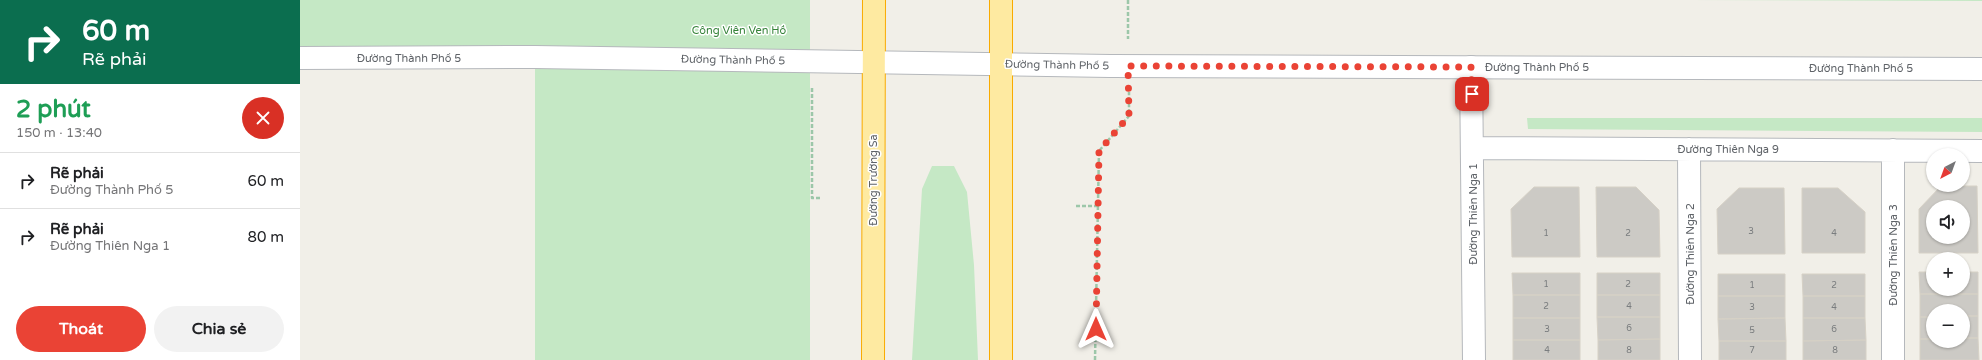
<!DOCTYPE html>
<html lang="vi">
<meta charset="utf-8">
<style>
body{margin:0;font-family:"Varela Round",sans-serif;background:#f2f2f2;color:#202124;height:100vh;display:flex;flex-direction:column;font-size:15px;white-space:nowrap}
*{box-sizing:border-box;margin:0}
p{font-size:13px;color:#757577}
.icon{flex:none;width:22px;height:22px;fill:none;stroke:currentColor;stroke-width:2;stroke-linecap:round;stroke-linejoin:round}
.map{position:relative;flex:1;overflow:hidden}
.side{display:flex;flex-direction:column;background:#fff;width:300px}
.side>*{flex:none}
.hud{background:#0b6e4f;color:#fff;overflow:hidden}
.needle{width:26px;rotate:221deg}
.tools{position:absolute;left:1626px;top:148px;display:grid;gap:8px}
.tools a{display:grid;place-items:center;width:44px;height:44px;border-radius:50%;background:#fff;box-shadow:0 1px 3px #0004;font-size:20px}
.pin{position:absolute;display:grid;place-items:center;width:34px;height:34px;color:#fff;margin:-17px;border-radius:8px;box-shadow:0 2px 6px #0006}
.me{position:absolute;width:44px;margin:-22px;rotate:0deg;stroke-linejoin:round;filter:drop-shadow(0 0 3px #0008)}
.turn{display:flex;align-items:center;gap:14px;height:84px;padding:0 16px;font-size:18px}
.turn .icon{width:52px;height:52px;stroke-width:2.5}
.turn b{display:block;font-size:28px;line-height:34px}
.round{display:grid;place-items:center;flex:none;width:42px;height:42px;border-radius:21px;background:#f2f2f2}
.head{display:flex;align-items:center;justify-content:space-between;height:68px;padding:0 16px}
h1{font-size:24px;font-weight:700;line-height:30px;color:#1e9e55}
.primary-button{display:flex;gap:8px;margin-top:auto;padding:8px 16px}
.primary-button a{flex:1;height:46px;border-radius:24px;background:#ea4335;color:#fff;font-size:16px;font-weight:700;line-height:46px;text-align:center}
.primary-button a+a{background:#f2f2f2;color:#202124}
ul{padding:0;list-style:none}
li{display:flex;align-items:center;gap:12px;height:56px;padding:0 16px;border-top:1px solid #e0e0e0}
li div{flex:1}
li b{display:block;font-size:15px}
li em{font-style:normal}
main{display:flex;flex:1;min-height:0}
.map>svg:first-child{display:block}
</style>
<main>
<section class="side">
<div class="hud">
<div class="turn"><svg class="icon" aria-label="right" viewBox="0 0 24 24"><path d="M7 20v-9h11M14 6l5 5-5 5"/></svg><div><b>60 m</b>Rẽ phải</div></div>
</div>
<div class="head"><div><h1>2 phút</h1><p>150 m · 13:40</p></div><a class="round" style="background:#d93025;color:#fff"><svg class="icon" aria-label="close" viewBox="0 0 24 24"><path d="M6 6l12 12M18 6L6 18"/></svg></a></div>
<ul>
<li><svg class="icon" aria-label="right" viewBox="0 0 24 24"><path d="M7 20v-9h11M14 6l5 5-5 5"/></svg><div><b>Rẽ phải</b><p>Đường Thành Phố 5</p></div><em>60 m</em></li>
<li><svg class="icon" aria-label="right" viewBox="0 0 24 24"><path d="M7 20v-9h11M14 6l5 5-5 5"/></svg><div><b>Rẽ phải</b><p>Đường Thiên Nga 1</p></div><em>80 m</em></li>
</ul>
<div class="primary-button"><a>Thoát</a><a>Chia sẻ</a></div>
</section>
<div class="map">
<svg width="1682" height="360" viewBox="0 0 1682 360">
<rect width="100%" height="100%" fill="#f1efe8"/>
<!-- green -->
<path fill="#c5e8c5" d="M0,0H510V360H235V57L0,58Z
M1388,0H1682V1Z
M1227,118H1682V132L1228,129Z
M632,166H654L667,192L674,265L678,360H612L622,189Z"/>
<!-- building -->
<path fill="#cccac5" stroke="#d6d1c6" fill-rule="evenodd" d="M1641,186H1677L1678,253H1619V209ZM1633,207H1663V237H1633Z
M1234,187H1279L1280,257H1212L1211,209Z
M1296,187H1336L1359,210L1360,257H1297Z
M1439,188H1484L1485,254H1418L1417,209Z
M1502,188H1538L1565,212V253H1502Z
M1619,272H1633V289H1663V272H1678V294H1620Z
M1212,273H1280V295H1213Z
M1297,273H1360V295H1297Z
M1418,274H1485V296H1418Z
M1502,274H1565V296H1503Z
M1620,294H1678V316H1663V311H1633V317H1620Z
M1213,295H1280V318H1213Z
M1297,295H1360V317H1297Z
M1418,296H1485V318L1418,319Z
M1503,296H1565V318H1503Z
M1663,316H1678V338H1663Z
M1297,317H1360V339L1298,340Z
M1620,317H1633V339H1620Z
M1213,318H1280V340H1213Z
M1485,318L1486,341H1419L1418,319Z
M1503,318H1565L1566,340L1503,341Z
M1663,338H1678L1679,360H1620V339H1633V341H1663Z
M1360,339V360H1298V340Z
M1213,340H1280V360H1213Z
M1566,340V360H1503V341Z
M1419,341H1486V360H1419Z"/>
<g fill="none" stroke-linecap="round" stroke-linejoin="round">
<!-- minor casing -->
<g stroke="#b5b8bc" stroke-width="24">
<path id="minor" d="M1171,67L1174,360
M1173,148L1682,151
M1389,149L1390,360
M1593,150V360"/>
</g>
<!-- tertiary casing -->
<g stroke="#b5b8bc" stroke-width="24">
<path id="tertiary" d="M0,58L235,57L810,66L1682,69"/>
</g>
<!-- trunk casing -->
<g stroke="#f9ab00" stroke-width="24">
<path id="trunk" d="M701,0V360
M573,360L574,0"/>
</g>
<!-- path -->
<path stroke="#9cc7a9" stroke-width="2.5" stroke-dasharray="4 2" stroke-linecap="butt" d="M828,0V39
M512,88V198H520
M776,206H797
M795,360L799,151L829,116V92"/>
<!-- minor -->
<use href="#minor" stroke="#fff" stroke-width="22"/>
<!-- tertiary -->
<use href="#tertiary" stroke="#fff" stroke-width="22"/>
<!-- trunk -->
<use href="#trunk" stroke="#feeaa1" stroke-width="22"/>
</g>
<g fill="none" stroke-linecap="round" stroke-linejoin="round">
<!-- route -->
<path stroke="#ea4335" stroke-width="7" stroke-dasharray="0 12.6" d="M796,329L799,151L829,116L828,66L1171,67L1172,94"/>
</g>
<g text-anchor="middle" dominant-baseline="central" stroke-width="3" stroke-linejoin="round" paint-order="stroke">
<!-- number labels -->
<g font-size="9" fill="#7a7d7f">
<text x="1451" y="231">3</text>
<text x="1246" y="233">1</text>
<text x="1328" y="233">2</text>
<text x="1534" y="233">4</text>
<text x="1246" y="284">1</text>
<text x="1328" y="284">2</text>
<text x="1452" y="285">1</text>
<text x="1534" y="285">2</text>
<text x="1246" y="306">2</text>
<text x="1329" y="306">4</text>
<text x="1452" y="307">3</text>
<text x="1534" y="307">4</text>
<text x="1329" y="328">6</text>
<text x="1247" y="329">3</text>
<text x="1534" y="329">6</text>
<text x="1452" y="330">5</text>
<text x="1247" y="350">4</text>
<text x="1329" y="350">8</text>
<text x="1452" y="350">7</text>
<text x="1535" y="350">8</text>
</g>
<!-- park labels -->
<g font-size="11" fill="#348238" stroke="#fff">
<text x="439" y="30">Công Viên Ven Hồ</text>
</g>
<!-- street labels -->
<g font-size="11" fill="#5f6368" stroke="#fff">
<text x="109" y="58">Đường Thành Phố 5</text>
<text transform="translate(433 60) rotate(1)">Đường Thành Phố 5</text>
<text transform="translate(757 65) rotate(1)">Đường Thành Phố 5</text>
<text x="1237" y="67">Đường Thành Phố 5</text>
<text x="1561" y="68">Đường Thành Phố 5</text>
<text x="1428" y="149">Đường Thiên Nga 9</text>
<text transform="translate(573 180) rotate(-90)">Đường Trường Sa</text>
<text transform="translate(1173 214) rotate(-90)">Đường Thiên Nga 1</text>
<text transform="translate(1390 254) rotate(-90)">Đường Thiên Nga 2</text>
<text transform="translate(1593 255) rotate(-90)">Đường Thiên Nga 3</text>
</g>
</g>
</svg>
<div class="tools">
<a><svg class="needle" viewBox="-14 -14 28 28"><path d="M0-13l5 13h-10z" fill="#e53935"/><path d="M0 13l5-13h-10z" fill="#757577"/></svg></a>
<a><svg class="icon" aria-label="sound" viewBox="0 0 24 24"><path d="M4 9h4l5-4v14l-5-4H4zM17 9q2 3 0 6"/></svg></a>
<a>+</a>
<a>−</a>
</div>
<div class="pin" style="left:1172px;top:94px;background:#d93025"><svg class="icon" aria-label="arrive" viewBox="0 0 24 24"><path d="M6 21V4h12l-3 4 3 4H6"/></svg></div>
<svg class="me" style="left:796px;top:329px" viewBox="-20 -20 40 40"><path d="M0-17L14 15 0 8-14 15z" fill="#ea4335" stroke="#fff" stroke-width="4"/></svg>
</div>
</main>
